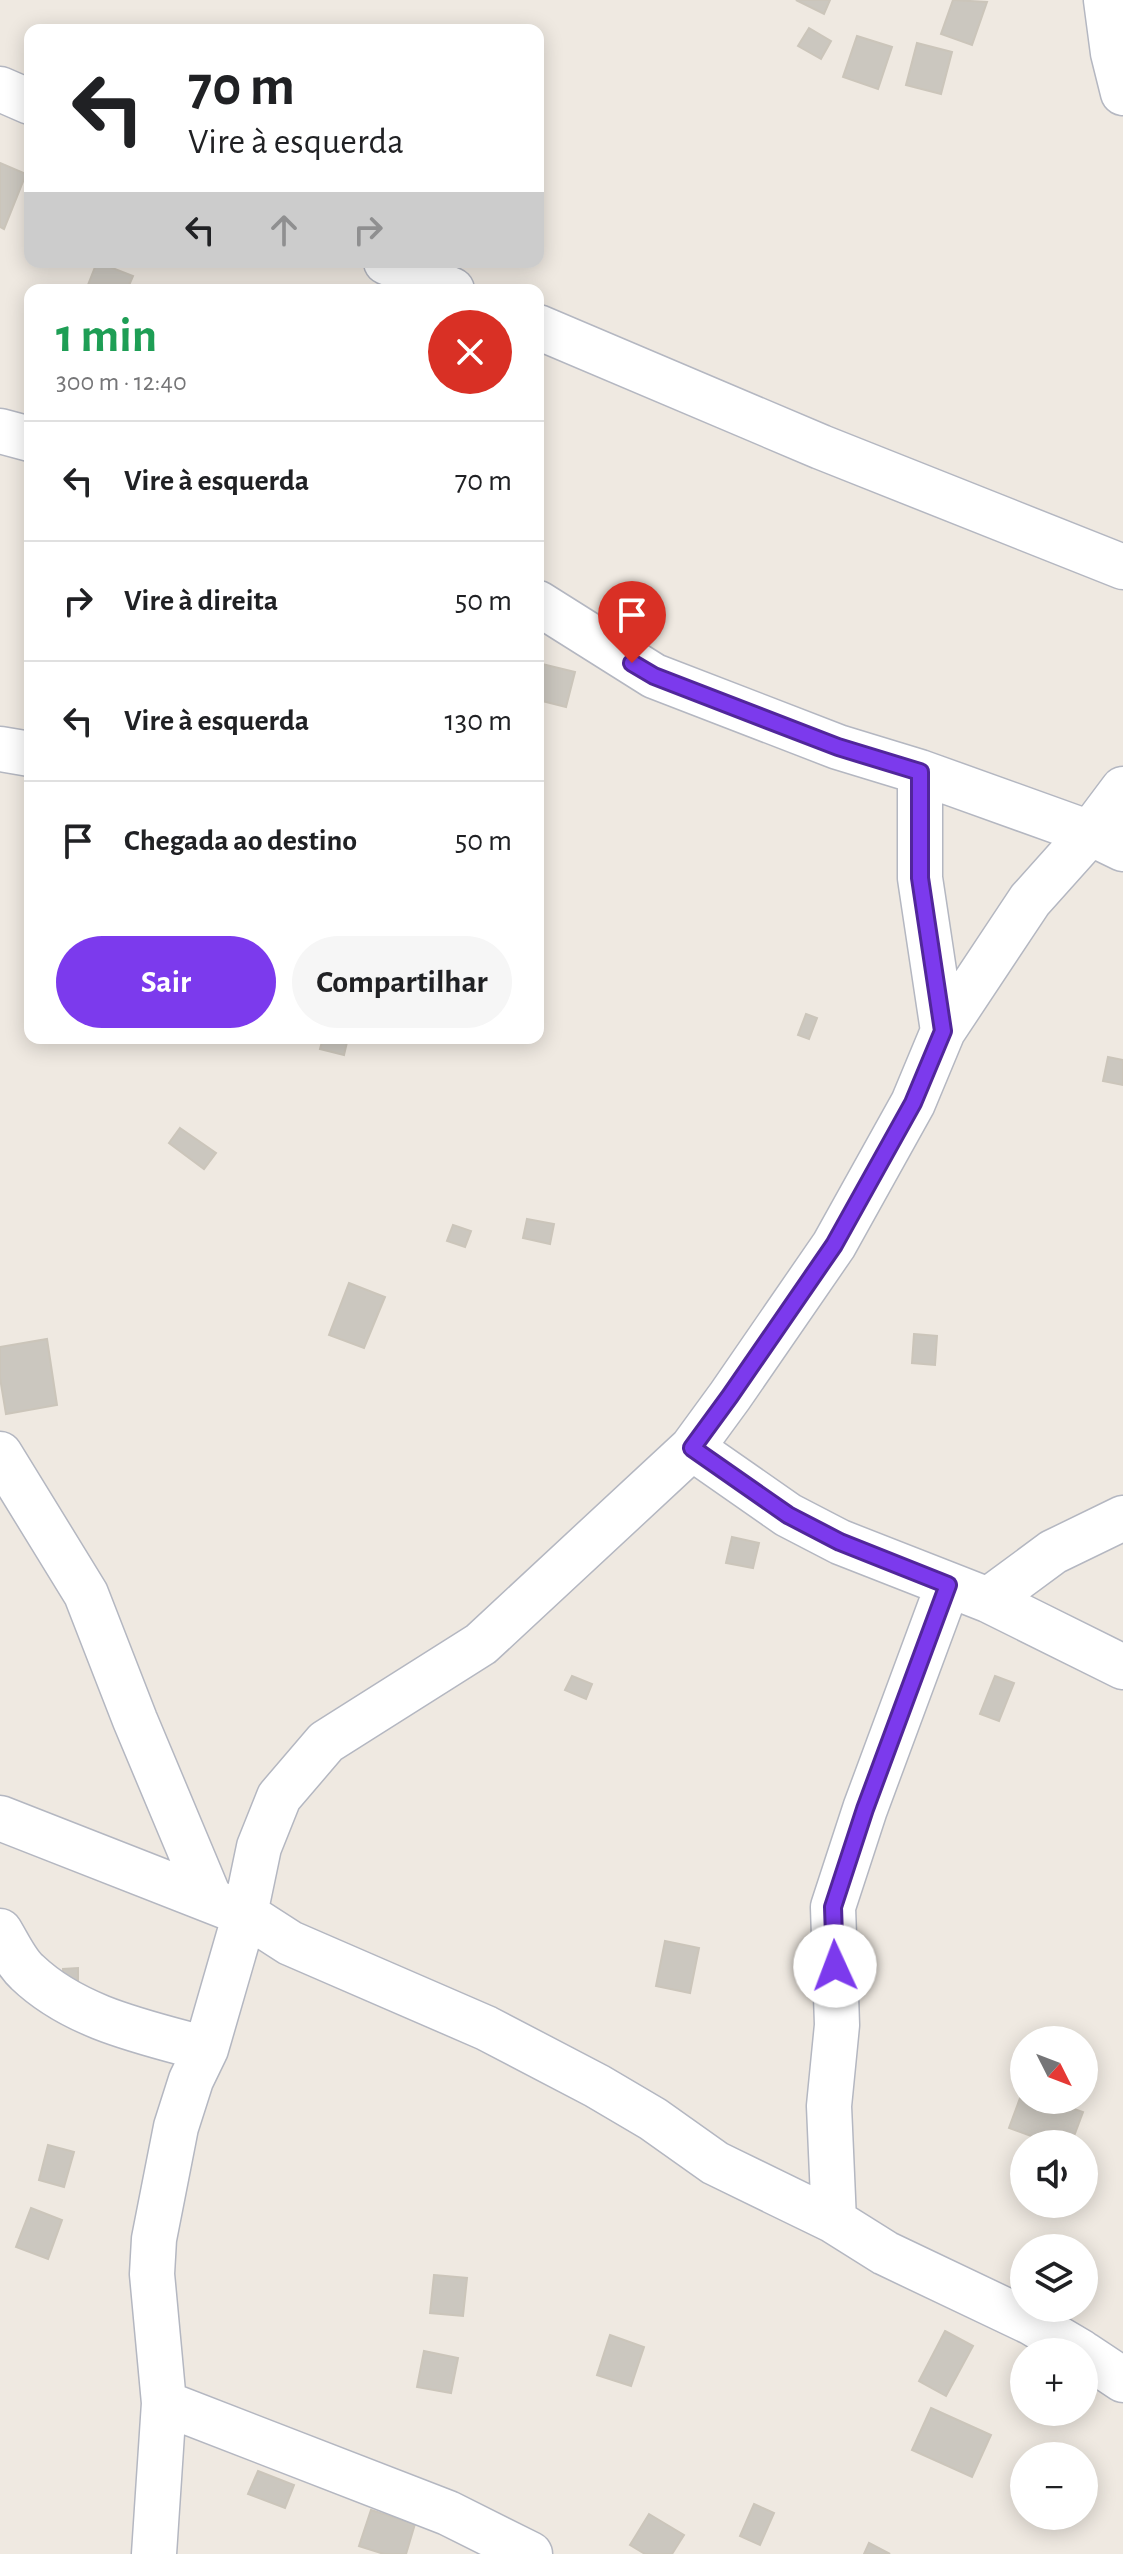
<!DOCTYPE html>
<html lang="pt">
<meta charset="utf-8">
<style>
body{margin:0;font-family:"Alegreya Sans",sans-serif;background:#f6f6f6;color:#202124;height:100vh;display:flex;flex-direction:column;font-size:30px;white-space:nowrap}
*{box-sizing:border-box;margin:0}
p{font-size:26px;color:#757577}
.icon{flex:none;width:44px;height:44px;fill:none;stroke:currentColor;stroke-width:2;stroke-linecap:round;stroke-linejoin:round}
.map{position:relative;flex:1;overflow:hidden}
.drawer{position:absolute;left:24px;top:284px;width:520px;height:760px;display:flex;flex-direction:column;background:#fff;border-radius:16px;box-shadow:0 4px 20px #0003}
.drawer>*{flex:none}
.top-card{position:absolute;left:24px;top:24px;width:520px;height:244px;border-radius:16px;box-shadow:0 4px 20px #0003;background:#fff;color:#202124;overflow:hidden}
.needle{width:52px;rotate:132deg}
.fabs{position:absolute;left:1010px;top:2026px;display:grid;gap:16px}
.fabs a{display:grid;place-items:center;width:88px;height:88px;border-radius:50%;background:#fff;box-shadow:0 4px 20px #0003;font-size:40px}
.pin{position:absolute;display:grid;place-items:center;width:68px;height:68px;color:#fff;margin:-82px -34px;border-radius:50% 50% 50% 0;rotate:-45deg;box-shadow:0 0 8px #0007}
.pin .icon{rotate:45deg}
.me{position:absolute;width:88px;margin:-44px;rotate:358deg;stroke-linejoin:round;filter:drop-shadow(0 0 6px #0008)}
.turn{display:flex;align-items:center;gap:28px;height:168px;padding:0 32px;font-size:36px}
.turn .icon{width:104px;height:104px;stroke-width:2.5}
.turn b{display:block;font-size:56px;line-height:68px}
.lanes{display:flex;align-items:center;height:76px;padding:0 32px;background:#0003;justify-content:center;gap:40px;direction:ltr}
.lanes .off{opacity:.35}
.round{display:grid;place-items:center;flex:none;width:84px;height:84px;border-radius:42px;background:#f6f6f6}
.summary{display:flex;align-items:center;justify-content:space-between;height:136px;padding:0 32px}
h1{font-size:48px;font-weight:700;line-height:60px;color:#1e9e55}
.action{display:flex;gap:16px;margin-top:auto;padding:16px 32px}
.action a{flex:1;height:92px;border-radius:48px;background:#7c3aed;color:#fff;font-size:32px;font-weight:700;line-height:92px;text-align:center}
.action a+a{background:#f6f6f6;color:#202124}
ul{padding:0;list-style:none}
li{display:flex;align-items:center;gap:24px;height:120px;padding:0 32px;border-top:2px solid #e0e0e0}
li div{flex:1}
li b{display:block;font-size:30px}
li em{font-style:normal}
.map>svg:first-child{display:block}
</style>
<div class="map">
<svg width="1123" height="2554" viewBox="0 0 1123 2554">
<rect width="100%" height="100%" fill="#efe9e1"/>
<!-- building -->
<path fill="#cbc7bf" stroke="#cbc5ba" stroke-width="2" d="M796,0H830L824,14Z
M953,0L987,2L972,45L941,34Z
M809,28L831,41L821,59L798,46Z
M857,36L892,47L878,89L843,77Z
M917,43L952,52L941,94L906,85Z
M0,163L26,174L4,229L0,227Z
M97,262L133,276L127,290H86Z
M538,663L575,672L566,707L538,700Z
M806,1014L817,1018L809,1039L798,1035Z
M323,1038H348L344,1055L320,1049Z
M1108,1057L1123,1060V1085L1103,1081Z
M180,1128L216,1153L204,1169L169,1143Z
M527,1219L554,1224L550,1244L523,1238Z
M453,1225L471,1231L465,1247L447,1241Z
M349,1283L385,1297L364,1348L329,1335Z
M914,1334L937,1336L935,1365L912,1363Z
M47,1339L57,1405L6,1414L0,1378V1347Z
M732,1537L759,1543L753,1568L726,1563Z
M572,1676L592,1684L586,1699L565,1690Z
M995,1676L1014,1683L999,1721L980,1714Z
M665,1941L699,1948L690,1993L656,1986Z
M78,1968V1986L64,1987L63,1969Z
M1023,2090L1024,2100H1049L1083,2112L1071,2144H1053L1009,2128Z
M48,2145L74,2152L64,2187L39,2180Z
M31,2208L62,2220L48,2259L16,2247Z
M434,2275L467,2278L463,2316L430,2313Z
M945,2331L973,2346L946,2396L919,2381Z
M610,2335L644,2347L631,2386L597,2375Z
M424,2351L458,2358L451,2393L417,2387Z
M931,2408L991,2435L972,2477L912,2450Z
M258,2471L294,2485L285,2508L248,2494Z
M754,2504L774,2513L760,2545L740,2536Z
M371,2510L415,2524L406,2554H384L359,2546Z
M649,2514L684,2535L672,2554H645L630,2545Z
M869,2543L890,2554H864Z"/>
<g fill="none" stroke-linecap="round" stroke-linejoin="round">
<!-- minor casing -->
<g stroke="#b4b7c1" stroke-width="47">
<path id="minor" d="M1106,0L1113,53L1123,93
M0,89L30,102
M386,262L452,290
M538,327L821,447L1123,567
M0,431L30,439
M538,603L654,676L838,747L920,772L1090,833L1123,849
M0,749L30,754
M920,772V878L943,1031
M692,1448L788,1515L840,1542L988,1600L1123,1667
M0,1454L86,1594L135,1720L210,1899
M988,1600L1053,1552L1123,1518
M0,1818L245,1914L290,1943L486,2028L597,2086L653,2119L715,2163L834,2221L885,2253L1032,2323L1081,2352
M0,1931C8,1944 16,1962 27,1972C75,2018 144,2032 206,2049
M834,2221L829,2106L837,2025L833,1907L865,1809L948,1585
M1084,2354L1123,2380
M164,2403L448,2513L530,2554
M154,2554L164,2403L152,2274L154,2239L176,2127L191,2080L206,2049L245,1914L259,1847L279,1797L326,1742L481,1644L692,1448L730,1396L834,1245L913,1103L943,1031L1030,900L1090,833L1123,789"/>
</g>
<!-- minor -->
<use href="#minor" stroke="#fff" stroke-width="44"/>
</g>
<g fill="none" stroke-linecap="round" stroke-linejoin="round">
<!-- route casing -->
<g stroke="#51269a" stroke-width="20">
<path id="route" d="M632,663L654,676L838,747L920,772V878L943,1031L913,1103L834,1245L730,1396L692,1448L788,1515L840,1542L948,1585L865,1809L833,1907L835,1966"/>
</g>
<!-- route -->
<use href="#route" stroke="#7c3aed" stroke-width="14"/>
</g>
</svg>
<div class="fabs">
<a><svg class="needle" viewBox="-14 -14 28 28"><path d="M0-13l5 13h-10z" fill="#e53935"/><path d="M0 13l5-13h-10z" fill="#757577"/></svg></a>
<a><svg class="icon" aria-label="sound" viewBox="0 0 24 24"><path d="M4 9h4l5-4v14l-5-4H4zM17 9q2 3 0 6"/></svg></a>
<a><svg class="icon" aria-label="layers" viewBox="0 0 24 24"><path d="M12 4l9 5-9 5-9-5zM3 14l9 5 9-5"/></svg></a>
<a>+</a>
<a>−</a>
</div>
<div class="pin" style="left:632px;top:663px;background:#d93025"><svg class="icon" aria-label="arrive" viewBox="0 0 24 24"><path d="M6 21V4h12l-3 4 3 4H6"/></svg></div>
<svg class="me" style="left:835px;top:1966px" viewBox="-20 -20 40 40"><circle r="19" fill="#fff"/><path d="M0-13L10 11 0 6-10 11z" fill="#7c3aed"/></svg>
<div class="top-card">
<div class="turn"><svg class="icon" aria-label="left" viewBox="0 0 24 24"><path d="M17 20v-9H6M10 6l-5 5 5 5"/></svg><div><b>70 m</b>Vire à esquerda</div></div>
<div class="lanes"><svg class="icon" aria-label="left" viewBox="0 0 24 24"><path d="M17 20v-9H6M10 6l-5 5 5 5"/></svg><svg class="icon off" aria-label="ahead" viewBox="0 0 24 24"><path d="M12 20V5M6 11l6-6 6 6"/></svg><svg class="icon off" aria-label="right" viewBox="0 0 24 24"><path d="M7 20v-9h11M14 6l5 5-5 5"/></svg></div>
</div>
<section class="drawer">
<div class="summary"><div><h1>1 min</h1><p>300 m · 12:40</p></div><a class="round" style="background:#d93025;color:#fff"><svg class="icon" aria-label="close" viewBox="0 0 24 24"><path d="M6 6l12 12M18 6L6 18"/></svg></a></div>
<ul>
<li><svg class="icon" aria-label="left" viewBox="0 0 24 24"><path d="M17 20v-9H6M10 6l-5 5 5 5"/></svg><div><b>Vire à esquerda</b></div><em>70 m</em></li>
<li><svg class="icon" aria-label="right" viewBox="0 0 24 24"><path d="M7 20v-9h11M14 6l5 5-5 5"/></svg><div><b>Vire à direita</b></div><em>50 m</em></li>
<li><svg class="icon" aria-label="left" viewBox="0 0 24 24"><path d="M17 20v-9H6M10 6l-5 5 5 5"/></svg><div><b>Vire à esquerda</b></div><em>130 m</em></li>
<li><svg class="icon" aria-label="arrive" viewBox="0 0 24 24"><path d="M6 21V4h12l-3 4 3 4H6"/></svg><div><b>Chegada ao destino</b></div><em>50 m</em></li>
</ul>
<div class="action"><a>Sair</a><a>Compartilhar</a></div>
</section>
</div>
